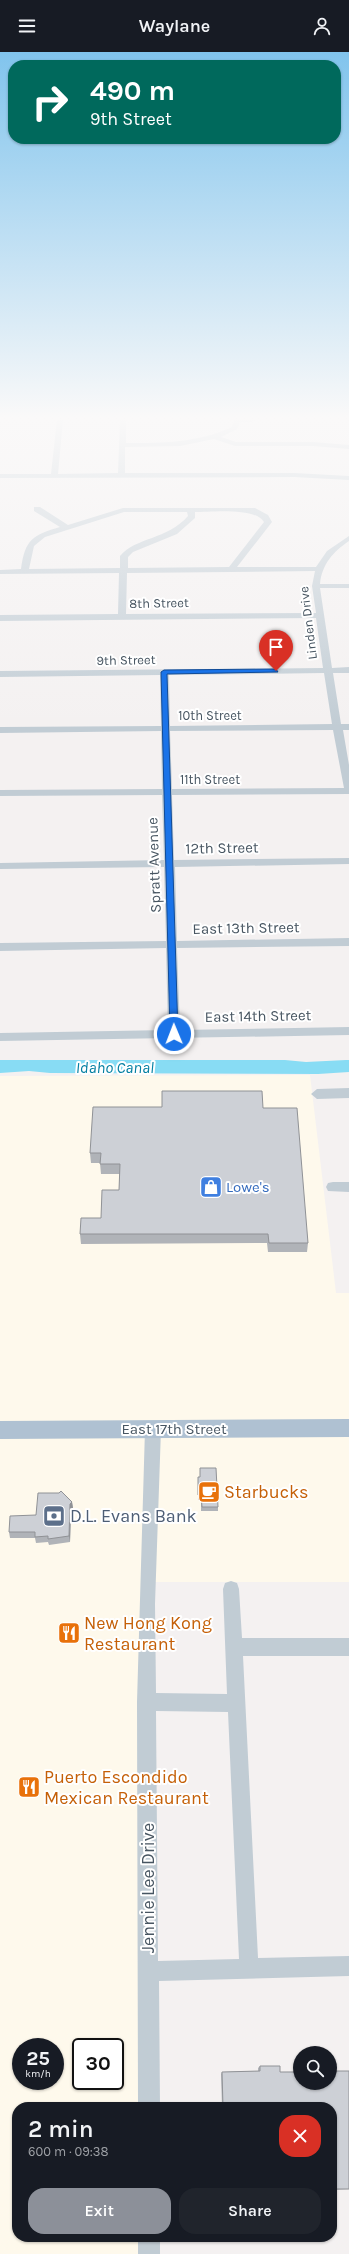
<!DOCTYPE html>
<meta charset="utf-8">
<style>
body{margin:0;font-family:Karla,sans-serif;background:#20242c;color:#f1f3f6;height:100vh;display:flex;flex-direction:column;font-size:15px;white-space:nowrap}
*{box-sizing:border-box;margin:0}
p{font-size:13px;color:#9ea1a6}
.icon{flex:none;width:22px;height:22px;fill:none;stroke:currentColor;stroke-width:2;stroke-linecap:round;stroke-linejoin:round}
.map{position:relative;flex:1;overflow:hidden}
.sheet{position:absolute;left:12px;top:2050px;width:325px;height:140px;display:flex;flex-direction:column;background:#171b24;border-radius:16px;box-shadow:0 1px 3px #0004}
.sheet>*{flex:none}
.guide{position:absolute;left:8px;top:8px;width:333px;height:84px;border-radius:16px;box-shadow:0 1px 3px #0004;background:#00695c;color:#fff;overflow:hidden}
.buttons{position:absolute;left:293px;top:1994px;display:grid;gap:8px}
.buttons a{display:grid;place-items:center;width:44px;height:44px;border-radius:50%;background:#171b24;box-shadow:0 1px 3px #0004;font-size:20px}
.speed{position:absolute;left:12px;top:1986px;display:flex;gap:8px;font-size:20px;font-weight:700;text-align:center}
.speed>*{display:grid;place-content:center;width:52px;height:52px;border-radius:50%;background:#171b24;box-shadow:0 1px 3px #0004;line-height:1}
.speed small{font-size:10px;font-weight:400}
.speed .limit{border:2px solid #111;border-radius:6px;background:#fff;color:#111}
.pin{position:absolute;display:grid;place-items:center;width:34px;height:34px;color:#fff;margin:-41px -17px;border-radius:50% 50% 50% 0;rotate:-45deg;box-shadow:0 0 4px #0007}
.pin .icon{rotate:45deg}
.me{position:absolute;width:44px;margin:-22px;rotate:359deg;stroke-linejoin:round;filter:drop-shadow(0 0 3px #0008)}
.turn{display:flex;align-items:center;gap:14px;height:84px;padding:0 16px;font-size:18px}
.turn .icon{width:52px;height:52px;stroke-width:2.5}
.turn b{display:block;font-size:28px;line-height:34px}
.round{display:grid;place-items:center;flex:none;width:42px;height:42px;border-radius:16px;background:#20242c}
.summary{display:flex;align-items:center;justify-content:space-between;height:68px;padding:0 16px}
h1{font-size:24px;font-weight:600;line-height:30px}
.primary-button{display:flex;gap:8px;margin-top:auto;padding:8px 16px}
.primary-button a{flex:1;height:46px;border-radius:16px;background:#8c9099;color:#fff;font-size:16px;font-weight:600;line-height:46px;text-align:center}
.primary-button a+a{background:#20242c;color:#f1f3f6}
header{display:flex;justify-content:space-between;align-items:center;height:52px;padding:0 16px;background:#171b24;font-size:18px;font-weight:600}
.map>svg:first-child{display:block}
</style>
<header><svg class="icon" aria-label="menu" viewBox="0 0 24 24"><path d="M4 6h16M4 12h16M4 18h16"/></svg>Waylane<svg class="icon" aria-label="person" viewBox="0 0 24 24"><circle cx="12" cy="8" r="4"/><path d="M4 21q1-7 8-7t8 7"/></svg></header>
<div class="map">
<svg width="349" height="2202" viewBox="0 0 349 2202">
<rect width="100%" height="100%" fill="#f4f1f1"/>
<!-- commercial -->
<path fill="#fef9ec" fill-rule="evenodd" d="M310,1023L336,1241H349V1530H148L149,2055H17V2185H149V2202H0V1024ZM21,1995H55V2029H21ZM81,1995H115V2029H81Z"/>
<!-- water -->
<path fill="#88dcf4" d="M0,1008H285L306,1010L346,1008H349V1020L318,1022L50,1021L29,1019L0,1021Z"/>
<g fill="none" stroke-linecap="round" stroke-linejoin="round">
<!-- minor -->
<path fill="#c1ccd4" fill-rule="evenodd" d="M57,368H63L58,422L118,421L120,368H126V391C162,391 198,391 232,375L234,368H255L252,370H240L237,377L221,385L236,390H313L349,393V397L313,394H235L214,387L180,394L125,395V421H294L349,424V428L294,425L0,426V422H51Z
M34,455H40L68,473L123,456H255L268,463L272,470L237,515H316L327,499L349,484V489C333,500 322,512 320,532H349V536H320L332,616L349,615V621H333L341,672H349V678H343L349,713V742L172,743L174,808L349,806V812L175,815L177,889L349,886V894L177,896L180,978L349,975V983L0,989V981L168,978L166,896L0,899V891L166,889L164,815L0,817V811L164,808L162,743L0,744V738L162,737L161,679L0,681V675L161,674L160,623L0,625V619L323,616L316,566L0,569V563L118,562L119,521L0,522V518L21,517C25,487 33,483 60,475L34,459ZM124,460H187L188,464C167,488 136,485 120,504V516L29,517L34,494L45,485ZM195,460C211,460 255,455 264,470L229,515L128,516V505L133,500L177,482L195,466ZM315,519L312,534L316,561L126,562L127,521ZM324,621L332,672L170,674L169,623ZM333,678L344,736L172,737L170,679Z
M349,1036V1046L317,1047L311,1042L317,1037Z
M333,1130H349V1140L328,1139L326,1135L328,1131Z
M153,1370L158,1372L161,1377L155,1552L156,1641L227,1642L223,1537L225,1531L231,1529L237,1531L239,1537L242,1586H349V1604H243L258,1906L349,1904V1924L159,1929L160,2055H138L137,1650L145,1377L148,1372ZM156,1659L228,1660L239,1907L158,1909Z
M138,2185H160V2202H138Z"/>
<!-- major -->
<path fill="#afc1d2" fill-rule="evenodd" d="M349,1367V1385L0,1387V1369Z"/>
</g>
<!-- wall -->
<path fill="#b0b3b8" d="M263,1056L308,1191L307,1200H268L267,1191L81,1192L80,1182L101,1166L119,1138L120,1122H101L100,1111H91L90,1101Z
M200,1425L218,1455V1459H201V1447L198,1448V1429Z
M72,1450L73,1456L71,1458L70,1490L49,1493L48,1490L36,1491L35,1486H10L9,1480L36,1463Z
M260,2014L280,2020L349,2019V2137L332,2138V2055H222L221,2022L222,2020L258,2019V2016Z"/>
<!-- shaded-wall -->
<path fill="#909296" d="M72,1450L73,1456L71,1458L70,1490L69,1484L70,1452Z"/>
<!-- building -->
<path fill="#cdd0d6" stroke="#909296" d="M162,1039H262L263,1056H297L308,1191H269L268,1182H80L81,1166H101L102,1138H119L120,1112H100L101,1101H90L93,1055H162Z
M200,1416H216L218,1455H202L201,1443H198V1425H200Z
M61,1439L72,1450L70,1452L69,1484L48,1487V1484L35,1485V1480H9L10,1464L36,1463L38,1441H59Z
M260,2014H280V2020H300V2031H330V2019H349V2137H332V2055H223L222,2020L260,2019Z"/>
<!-- sky -->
<linearGradient id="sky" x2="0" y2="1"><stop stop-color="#81c4ed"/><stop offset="0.54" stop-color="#faf9f9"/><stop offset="1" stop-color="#faf9f9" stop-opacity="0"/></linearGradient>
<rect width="349" height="676" fill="url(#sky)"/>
<!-- route -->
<path fill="#1a73e8" stroke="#114b97" d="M276,617L278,620L167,622L178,982L174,985L170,982L161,620L164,618Z"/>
<!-- icons -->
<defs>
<g id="shop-square" transform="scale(1.15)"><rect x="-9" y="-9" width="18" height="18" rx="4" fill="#3f7fe0" stroke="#fff"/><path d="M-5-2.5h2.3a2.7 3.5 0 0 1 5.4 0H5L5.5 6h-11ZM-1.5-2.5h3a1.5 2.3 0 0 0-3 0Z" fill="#fff"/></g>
<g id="cafe-square" transform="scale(1.15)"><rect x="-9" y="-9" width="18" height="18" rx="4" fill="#e8710a" stroke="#fff"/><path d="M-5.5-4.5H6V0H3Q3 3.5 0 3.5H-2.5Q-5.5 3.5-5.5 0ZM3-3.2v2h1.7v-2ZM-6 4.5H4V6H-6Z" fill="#fff"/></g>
<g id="bank-square" transform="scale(1.15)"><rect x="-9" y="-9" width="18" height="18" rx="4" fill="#5c6f8a" stroke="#fff"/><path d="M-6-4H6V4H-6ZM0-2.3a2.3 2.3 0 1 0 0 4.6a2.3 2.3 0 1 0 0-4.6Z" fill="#fff"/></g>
<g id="restaurant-square" transform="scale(1.15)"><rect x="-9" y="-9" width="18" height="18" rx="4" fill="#e8710a" stroke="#fff"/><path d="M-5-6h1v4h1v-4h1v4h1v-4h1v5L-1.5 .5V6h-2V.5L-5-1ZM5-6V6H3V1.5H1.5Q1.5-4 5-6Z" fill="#fff"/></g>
</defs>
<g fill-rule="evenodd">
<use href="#shop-square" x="211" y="1135"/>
<use href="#cafe-square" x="209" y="1440"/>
<use href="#bank-square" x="54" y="1464"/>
<use href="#restaurant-square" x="69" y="1581"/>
<use href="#restaurant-square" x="29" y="1735"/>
</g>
<g text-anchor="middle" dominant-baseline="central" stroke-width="4" stroke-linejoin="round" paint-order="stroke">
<!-- far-street labels -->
<g font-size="13" fill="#475561" stroke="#fff">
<text transform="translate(159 551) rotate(-1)">8th Street</text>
<text transform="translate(308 571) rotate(-97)">Linden Drive</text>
<text transform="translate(126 608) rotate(-1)">9th Street</text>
<text x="210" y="663">10th Street</text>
<text x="210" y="727">11th Street</text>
</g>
<!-- street labels -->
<g font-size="15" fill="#475561" stroke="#fff">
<text transform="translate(222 796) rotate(-1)">12th Street</text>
<text transform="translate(154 813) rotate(-92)">Spratt Avenue</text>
<text transform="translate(246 876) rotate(-1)">East 13th Street</text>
<text transform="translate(258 964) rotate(-1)">East 14th Street</text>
<text x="174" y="1377">East 17th Street</text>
</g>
<!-- shop labels -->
<g font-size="15" fill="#366cbe" stroke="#fff" text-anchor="start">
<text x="226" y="1135">Lowe's</text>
</g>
<!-- water labels -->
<g font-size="16" font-style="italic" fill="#037fa2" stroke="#fff">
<text x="115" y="1015">Idaho Canal</text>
</g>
<!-- near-food labels -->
<g font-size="18" fill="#c56008" stroke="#fff" text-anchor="start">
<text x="224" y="1440">Starbucks</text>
<text x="84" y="1571">New Hong Kong<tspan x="84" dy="21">Restaurant</tspan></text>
<text x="44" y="1725">Puerto Escondido<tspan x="44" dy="21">Mexican Restaurant</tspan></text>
</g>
<!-- near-service labels -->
<g font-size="18" fill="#4e5e75" stroke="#fff" text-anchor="start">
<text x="70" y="1464">D.L. Evans Bank</text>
</g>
<!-- near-street labels -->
<g font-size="18" fill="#475561" stroke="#fff">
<text transform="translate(148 1836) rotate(-90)">Jennie Lee Drive</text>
</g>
</g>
</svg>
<div class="buttons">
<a><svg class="icon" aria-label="search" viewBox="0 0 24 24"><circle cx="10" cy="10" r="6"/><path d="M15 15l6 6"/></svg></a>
</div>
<div class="speed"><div>25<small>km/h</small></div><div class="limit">30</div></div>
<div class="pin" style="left:276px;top:619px;background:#d93025"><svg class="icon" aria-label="arrive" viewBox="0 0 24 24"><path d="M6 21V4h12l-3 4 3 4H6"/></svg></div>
<svg class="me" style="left:174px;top:982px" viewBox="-20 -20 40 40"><circle r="17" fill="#1a73e8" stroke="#fff" stroke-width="3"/><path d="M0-11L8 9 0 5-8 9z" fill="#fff"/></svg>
<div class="guide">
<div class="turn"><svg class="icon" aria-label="right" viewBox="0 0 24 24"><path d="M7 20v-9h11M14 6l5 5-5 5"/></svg><div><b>490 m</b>9th Street</div></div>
</div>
<section class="sheet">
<div class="summary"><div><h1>2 min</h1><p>600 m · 09:38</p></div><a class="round" style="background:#d93025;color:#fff"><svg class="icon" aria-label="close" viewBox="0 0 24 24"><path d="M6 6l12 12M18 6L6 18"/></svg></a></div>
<div class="primary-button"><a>Exit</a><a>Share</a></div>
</section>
</div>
